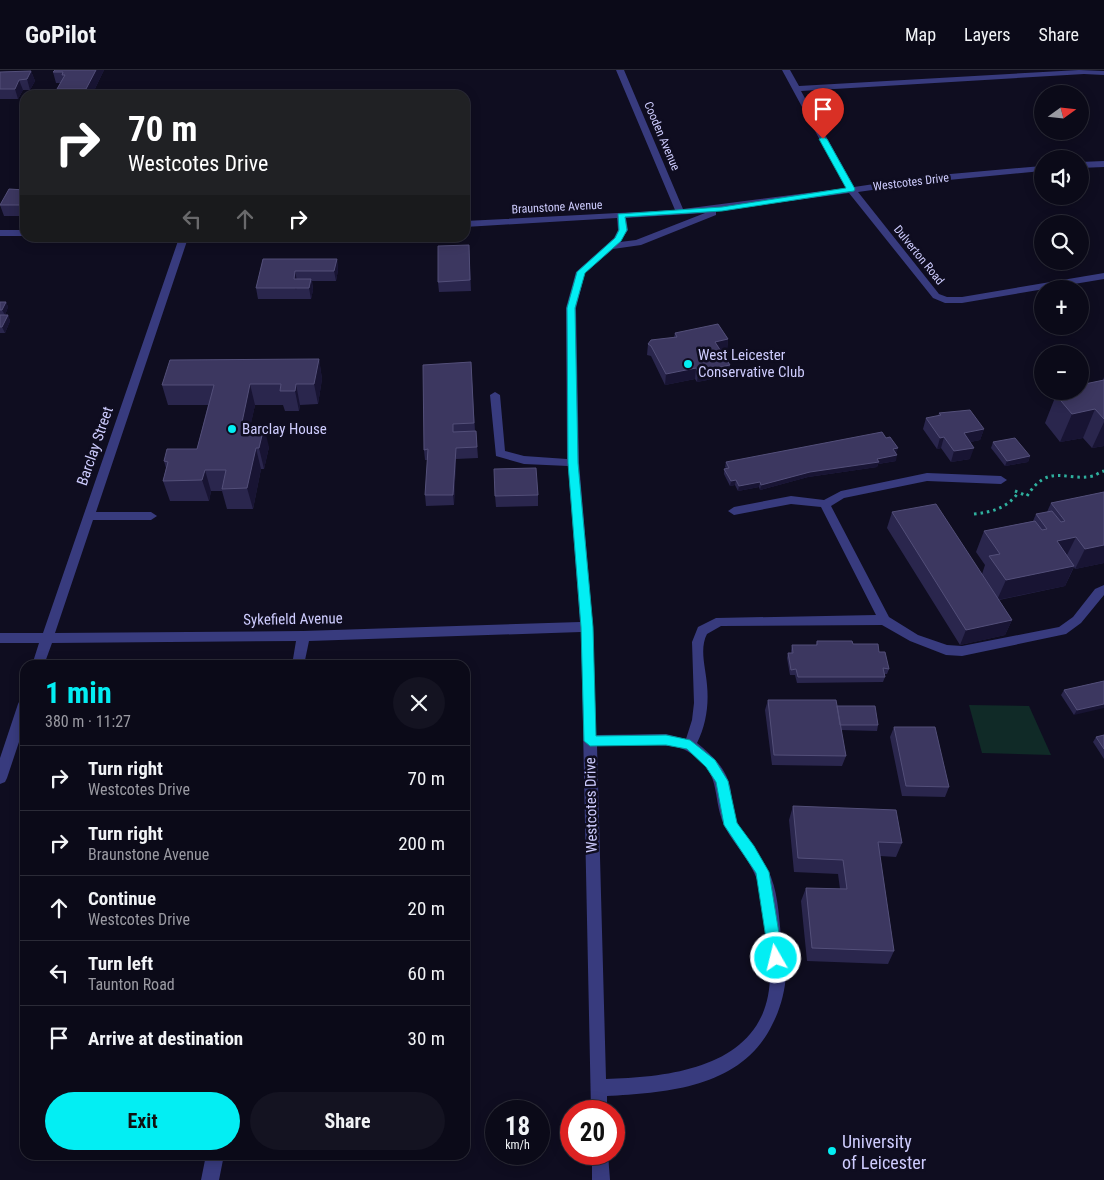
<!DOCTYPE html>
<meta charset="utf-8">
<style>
body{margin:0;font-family:"Roboto Condensed",sans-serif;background:#141321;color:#f1f3f6;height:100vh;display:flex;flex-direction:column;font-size:19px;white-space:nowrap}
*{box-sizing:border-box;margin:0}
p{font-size:16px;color:#9a9aa2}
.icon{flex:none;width:28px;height:28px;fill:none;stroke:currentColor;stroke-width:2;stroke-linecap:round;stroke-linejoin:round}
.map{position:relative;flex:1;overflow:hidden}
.panel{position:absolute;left:20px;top:590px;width:450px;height:500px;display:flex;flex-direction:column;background:#0b0a18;border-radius:15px;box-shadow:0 2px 12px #0003,0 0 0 1px #2b2b37}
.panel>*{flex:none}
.banner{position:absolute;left:20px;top:20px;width:450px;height:152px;border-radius:15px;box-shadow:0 2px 12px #0003,0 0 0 1px #2b2b37;background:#202124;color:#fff;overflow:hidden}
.needle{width:32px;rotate:75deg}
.controls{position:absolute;left:1034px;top:15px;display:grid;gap:10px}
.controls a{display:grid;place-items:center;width:55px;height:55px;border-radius:50%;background:#0b0a18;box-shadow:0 2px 12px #0003,0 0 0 1px #2b2b37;font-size:25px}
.speed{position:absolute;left:485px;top:1030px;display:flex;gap:10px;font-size:25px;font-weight:700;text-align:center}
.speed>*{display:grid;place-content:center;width:65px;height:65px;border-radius:50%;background:#0b0a18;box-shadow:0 2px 12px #0003,0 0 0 1px #2b2b37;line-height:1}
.speed small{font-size:12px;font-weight:400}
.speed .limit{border:8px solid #d22;background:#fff;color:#111}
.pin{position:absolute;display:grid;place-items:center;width:42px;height:42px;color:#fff;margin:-51px -21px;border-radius:50% 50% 50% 0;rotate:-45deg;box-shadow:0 0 5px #0007}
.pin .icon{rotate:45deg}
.me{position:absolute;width:55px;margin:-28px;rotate:352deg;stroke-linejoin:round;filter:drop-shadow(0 0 4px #0008)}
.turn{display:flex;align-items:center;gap:18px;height:105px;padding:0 25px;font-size:22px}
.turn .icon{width:65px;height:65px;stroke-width:2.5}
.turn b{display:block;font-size:35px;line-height:42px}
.lanes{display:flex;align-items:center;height:48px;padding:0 25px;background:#0003;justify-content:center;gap:25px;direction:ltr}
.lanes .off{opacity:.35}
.round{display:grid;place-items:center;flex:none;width:52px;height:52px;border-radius:26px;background:#141321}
.headline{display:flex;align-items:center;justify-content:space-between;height:85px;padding:0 25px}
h1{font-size:30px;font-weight:700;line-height:38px;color:#03eef3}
.cta{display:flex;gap:10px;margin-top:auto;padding:10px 25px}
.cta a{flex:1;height:58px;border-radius:30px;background:#03eef3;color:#111;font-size:20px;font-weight:700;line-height:58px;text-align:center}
.cta a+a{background:#141321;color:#f1f3f6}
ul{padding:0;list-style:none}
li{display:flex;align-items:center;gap:15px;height:65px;padding:0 25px;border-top:1px solid #2b2b37}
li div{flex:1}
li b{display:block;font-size:19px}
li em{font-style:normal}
header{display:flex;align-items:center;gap:30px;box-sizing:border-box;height:70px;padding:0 25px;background:#0b0a18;border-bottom:1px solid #2b2b37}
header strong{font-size:24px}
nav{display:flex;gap:28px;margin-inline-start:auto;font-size:18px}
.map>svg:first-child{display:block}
</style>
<header>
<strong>GoPilot</strong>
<nav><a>Map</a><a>Layers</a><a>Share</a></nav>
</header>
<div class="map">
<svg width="1104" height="1110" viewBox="0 0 1104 1110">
<rect width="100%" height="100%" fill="#0f0d20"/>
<!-- green -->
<path fill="#102a27" d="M969,635L1029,636L1051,685L982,683Z"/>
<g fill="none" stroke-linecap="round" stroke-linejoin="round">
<!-- path -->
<path stroke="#2fb09e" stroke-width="3" stroke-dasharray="2.5 4" stroke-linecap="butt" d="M1015,421L1027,426C1049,392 1065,412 1093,406C1096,405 1100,402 1104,401
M974,444C992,442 1007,438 1018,423"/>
<!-- minor -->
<path fill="#383b7e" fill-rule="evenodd" d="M616,0H624L683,139L846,118L782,0H790L799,16L1079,0L1104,1V5L1084,4L801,21L854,117L928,106L1042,96V101L928,112L858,122L939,224L947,227H962L1104,203V209L962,233H945L933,228L849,123L716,141V145L641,175L613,179L585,203L576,238L579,393L593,557L596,665L666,664L686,669L692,650L694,633L692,572L698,557L716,548L876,545L821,437L791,434L734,445L728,441L734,437L791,426L824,430L841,421L927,403L1001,406L1007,410L1001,414L927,411L844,428L831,436L889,547L918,565L947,575L962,576L1059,557L1073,547L1095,519L1104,515V525L1081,553L1066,564L962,586L946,585L910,571L882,555L721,556L707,564C699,579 706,599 707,615C709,635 706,655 697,673C714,687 728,700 731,722C732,732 732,743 737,752C747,771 762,786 771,807C779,828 779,852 782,874C783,884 786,894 786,904C785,922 780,940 772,955C742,1017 668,1023 607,1026V1041H591L581,562L309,571L304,595H292L296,571L52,573L44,595H32L39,573H0V563H43L179,168H188L96,442H151L157,446L151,450H93L55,563L303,561L580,552L568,396L524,394L496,386L490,325L495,322L500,325L505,381L524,386L567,389L566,238L576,202L614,168L618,160L617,148L465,157V151L675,140ZM705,143L636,170L620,172L628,160L626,148ZM597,676C617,676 671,671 687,681C725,703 710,728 726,759C735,775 749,789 756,807C764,828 764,852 767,874C768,884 770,894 770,904C770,995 677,1007 606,1009Z
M1104,91V97L1080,98V92Z
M0,160H25V166H0Z
M25,629V654L7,708L5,712L0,714V688L18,634L20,630Z
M592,1084H608L610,1110H592Z
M206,1085H224L219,1110H201Z"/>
</g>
<!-- wall -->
<path fill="#2a264d" d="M104,0L92,25H59L57,19L61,13H56L53,2Z
M31,1L35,11L30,20H23L18,29H0V2Z
M25,120V146H4L0,135Z
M469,175L471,221L439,222L438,212Z
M263,189H337L338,200L336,211H312L313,220L311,229H258L256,218Z
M0,232H6L8,237L5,245H8L10,251L5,263H0Z
M675,263L728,269L727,280L721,281L730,295L728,306L697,312L695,309L665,315L651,286L647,285L648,274L674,267Z
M319,289L322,309L318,334L300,335L299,341H285L283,335H255L250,357L269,377L264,399H261L253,439H227L222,421H211L209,431H170L163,411L166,398L164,391L197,379L208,335H168L162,315Z
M471,292L475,361H476L478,388L456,389L454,435L426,436L425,425L428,390H425L424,380Z
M1104,307V376L1092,378L1083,368L1060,372L1045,353L1056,325L1073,322V321H1080L1103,310Z
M939,343L984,359L980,370L970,372V389L951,392L941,378L937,379L923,359L926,348L938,346Z
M993,372L1030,386L1028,392L1005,396L991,378Z
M896,384V391L878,394L877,397L808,407L760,420L759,417L738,421L735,415L730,416L724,404V399L726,398L725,397L726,392Z
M1104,422V493L1075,499L1074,497L1065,516L999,530L1012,550L1005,565L960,575L887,458L892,442L982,504L985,495L976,482L984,461L1033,451L1036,444L1047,442L1051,433Z
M538,425V436L496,437L495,426Z
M817,571L853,574L879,582L889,599L887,604H884L885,607L883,612L797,613L795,605H790L787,588L788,583H791V580L792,575H816Z
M1104,611L1074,645L1061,625L1064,620Z
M768,630L837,636L878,655L877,661L841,660L846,686L842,696L772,695L765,640Z
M894,657L949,717L945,727L902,726L890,667Z
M1104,665V689L1093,672L1096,667Z
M793,736L902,773L896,787L880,786L894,881L888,894L807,891L801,831L806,818L840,819L838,804L794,802L789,750Z"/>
<!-- shaded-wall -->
<path fill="#181433" d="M96,0H104L92,25H88L86,19Z
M31,1L35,11L30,20L27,9Z
M19,10L23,20L18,29L15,19Z
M337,189L338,200L336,211L334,201Z
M295,201L297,211L296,220L294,209Z
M311,209L313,220L311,229L309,218Z
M6,232L8,237L5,245L2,240Z
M8,245L10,251L5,263L2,257Z
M728,269L727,280L714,283L715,272Z
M319,289L322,309L318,334L314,314Z
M730,295L728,306L697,312L698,302Z
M696,298L695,309L665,315L666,304Z
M250,314L255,335L246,377L241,357Z
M296,314L300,335L299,341L295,321Z
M1095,339L1083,368L1060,372L1072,344Z
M1104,352V376L1092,378Z
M264,357L269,377L264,399L259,378Z
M984,359L980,370L960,374L964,363Z
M944,367L941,378L937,379L940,368Z
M256,378L261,399L253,439L247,418Z
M456,378V389L454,435L453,425Z
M898,378L896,384L893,379Z
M974,378L970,389L951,392L954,381Z
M897,385L896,391L878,394L877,397L808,407L760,420L761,415L810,402Z
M1030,386L1028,392L1005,396L1007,391Z
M205,400L211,421L209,431L202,410Z
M736,410L735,415L730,416L731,411Z
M760,412L759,417L738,421L739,416Z
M1076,467L1066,487L1057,471Z
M1104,475V493L1075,499L1085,479Z
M1074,496L1065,516L997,530L1006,510Z
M1012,550L1005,565L960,575L966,560Z
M1104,634V638L1074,645L1077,640Z"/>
<!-- building -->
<path fill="#3c3760" stroke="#534f79" d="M55,0H96L86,19H57L65,5H62L63,2H53Z
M31,1L27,9L19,10L15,19H0V2Z
M9,119L25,120V135H0Z
M469,175L470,210L438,212V176Z
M263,189H337L334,201H295L294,209H311L309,218H256Z
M0,232H6L2,240H0Z
M0,245H8L2,257H0Z
M718,254L728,269L715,272L730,295L698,302L696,298L666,304L651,276L648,274L651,270L677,267L675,263Z
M319,289L314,314H296L295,321H280L281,314H250L241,357H264L259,378H256L247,418L222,419L226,400H205L202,410L163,411L168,392L164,391L167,379H197L214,315H162L170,290Z
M471,292L474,353L453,354V362L476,361L477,377L456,378L453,425H425L428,379L424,380L423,295Z
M1104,310V349L1095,339L1072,344L1056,325L1080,321V315Z
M970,340L984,359L964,363L974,378L954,381L944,367L940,368L926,348L941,345L939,343Z
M882,362L886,368L890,367L898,378L893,379L897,385L877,389L879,392L810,402L761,415L760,412L739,416L736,410L731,411L724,399L729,398L726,392Z
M1015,368L1030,386L1007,391L993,372Z
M536,398L538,425L495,426L494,399Z
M1104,422V475L1085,479L1076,467L1057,471L1074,496L1006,510L989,486L1000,484L984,461L1035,451L1042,460L1047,459L1036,444L1052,441L1061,452L1065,451L1051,433Z
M936,434L1012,550L966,560L892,442Z
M817,571H852L853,574H878L879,582H885L889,599L883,598L885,607H798L796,599L791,600L788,583H793L792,575H817Z
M1104,611V634L1077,640L1064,620Z
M768,630H836L846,686L774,685Z
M837,636H875L878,655H840Z
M894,657H935L949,717L906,716Z
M1104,665V679L1096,667Z
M793,736L896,740L902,773L878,772L894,881L812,878L806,818L847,819L843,790L798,788Z"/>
<!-- route -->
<path fill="#03eef3" stroke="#029b9e" d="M823,67L827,69L855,119L854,121L722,141L625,147L627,160L621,171L585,203L575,238L578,393L593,557L596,666L666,665L690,670L715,690L728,711L737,753L754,776L769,802L783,888L781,893L776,895L771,893L769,888L756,803L724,755L716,712L706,697L687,679L666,675L590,676L584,671L581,557L568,393L567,238L577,202L615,168L619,160L618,144L722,137L846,118L819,69Z"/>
<!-- markers -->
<g fill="#03eef3" stroke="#0f0d20" stroke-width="2">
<circle cx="688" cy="294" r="5"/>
<circle cx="232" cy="359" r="5"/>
<circle cx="832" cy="1081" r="5"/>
</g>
<g text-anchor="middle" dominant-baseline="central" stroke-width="5" stroke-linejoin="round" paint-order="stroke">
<!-- far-street labels -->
<g font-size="12" fill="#ceccfe" stroke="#0f0d20">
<text transform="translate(662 66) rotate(67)">Cooden Avenue</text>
<text transform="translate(911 112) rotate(-7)">Westcotes Drive</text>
<text transform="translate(557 137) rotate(-3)">Braunstone Avenue</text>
<text transform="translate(919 185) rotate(51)">Dulverton Road</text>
</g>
<!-- poi labels -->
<g font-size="15" fill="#ceccfe" stroke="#0f0d20" text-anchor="start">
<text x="698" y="285">West Leicester<tspan x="698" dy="17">Conservative Club</tspan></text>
<text x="242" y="359">Barclay House</text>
</g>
<!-- street labels -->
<g font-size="15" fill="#ceccfe" stroke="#0f0d20">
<text transform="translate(95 376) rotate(-71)">Barclay Street</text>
<text transform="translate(293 549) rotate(-1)">Sykefield Avenue</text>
<text transform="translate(591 735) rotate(-91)">Westcotes Drive</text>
</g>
<!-- near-poi labels -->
<g font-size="18" fill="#ceccfe" stroke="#0f0d20" text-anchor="start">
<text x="842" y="1071">University<tspan x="842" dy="21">of Leicester</tspan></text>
</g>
</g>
</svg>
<div class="controls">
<a><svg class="needle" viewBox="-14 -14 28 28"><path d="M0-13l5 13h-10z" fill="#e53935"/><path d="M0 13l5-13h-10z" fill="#9a9aa2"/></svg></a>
<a><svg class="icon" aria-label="sound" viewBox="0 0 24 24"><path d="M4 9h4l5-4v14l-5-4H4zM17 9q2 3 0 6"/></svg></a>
<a><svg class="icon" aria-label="search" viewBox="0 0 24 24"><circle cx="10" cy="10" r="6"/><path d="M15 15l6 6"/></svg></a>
<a>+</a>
<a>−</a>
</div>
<div class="speed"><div>18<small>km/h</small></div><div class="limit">20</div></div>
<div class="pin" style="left:823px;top:69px;background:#d93025"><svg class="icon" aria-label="arrive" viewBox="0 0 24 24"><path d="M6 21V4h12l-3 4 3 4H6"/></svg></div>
<svg class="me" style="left:776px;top:888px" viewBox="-20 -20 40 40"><circle r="17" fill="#03eef3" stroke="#fff" stroke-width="3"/><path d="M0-11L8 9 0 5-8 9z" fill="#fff"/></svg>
<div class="banner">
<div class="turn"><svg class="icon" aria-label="right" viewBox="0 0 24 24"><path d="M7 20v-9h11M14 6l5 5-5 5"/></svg><div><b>70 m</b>Westcotes Drive</div></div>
<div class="lanes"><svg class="icon off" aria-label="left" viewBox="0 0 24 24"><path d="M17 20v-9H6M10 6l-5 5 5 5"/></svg><svg class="icon off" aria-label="ahead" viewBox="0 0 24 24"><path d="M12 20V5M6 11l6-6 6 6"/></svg><svg class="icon" aria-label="right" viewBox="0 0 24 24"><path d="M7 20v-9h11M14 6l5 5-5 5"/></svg></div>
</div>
<section class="panel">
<div class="headline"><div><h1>1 min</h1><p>380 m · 11:27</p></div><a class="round"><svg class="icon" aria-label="close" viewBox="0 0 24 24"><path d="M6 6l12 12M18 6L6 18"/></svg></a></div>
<ul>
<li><svg class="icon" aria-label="right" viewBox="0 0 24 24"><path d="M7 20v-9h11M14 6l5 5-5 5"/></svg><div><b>Turn right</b><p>Westcotes Drive</p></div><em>70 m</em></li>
<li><svg class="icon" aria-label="right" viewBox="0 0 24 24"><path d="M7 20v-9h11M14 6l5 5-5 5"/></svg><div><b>Turn right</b><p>Braunstone Avenue</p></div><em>200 m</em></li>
<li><svg class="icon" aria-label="ahead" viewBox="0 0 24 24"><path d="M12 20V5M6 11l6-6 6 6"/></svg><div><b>Continue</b><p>Westcotes Drive</p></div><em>20 m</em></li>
<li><svg class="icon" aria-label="left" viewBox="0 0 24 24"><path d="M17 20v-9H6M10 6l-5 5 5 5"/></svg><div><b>Turn left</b><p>Taunton Road</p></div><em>60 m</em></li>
<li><svg class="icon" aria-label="arrive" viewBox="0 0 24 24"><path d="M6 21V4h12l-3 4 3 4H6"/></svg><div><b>Arrive at destination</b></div><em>30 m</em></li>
</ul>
<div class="cta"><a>Exit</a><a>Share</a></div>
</section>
</div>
